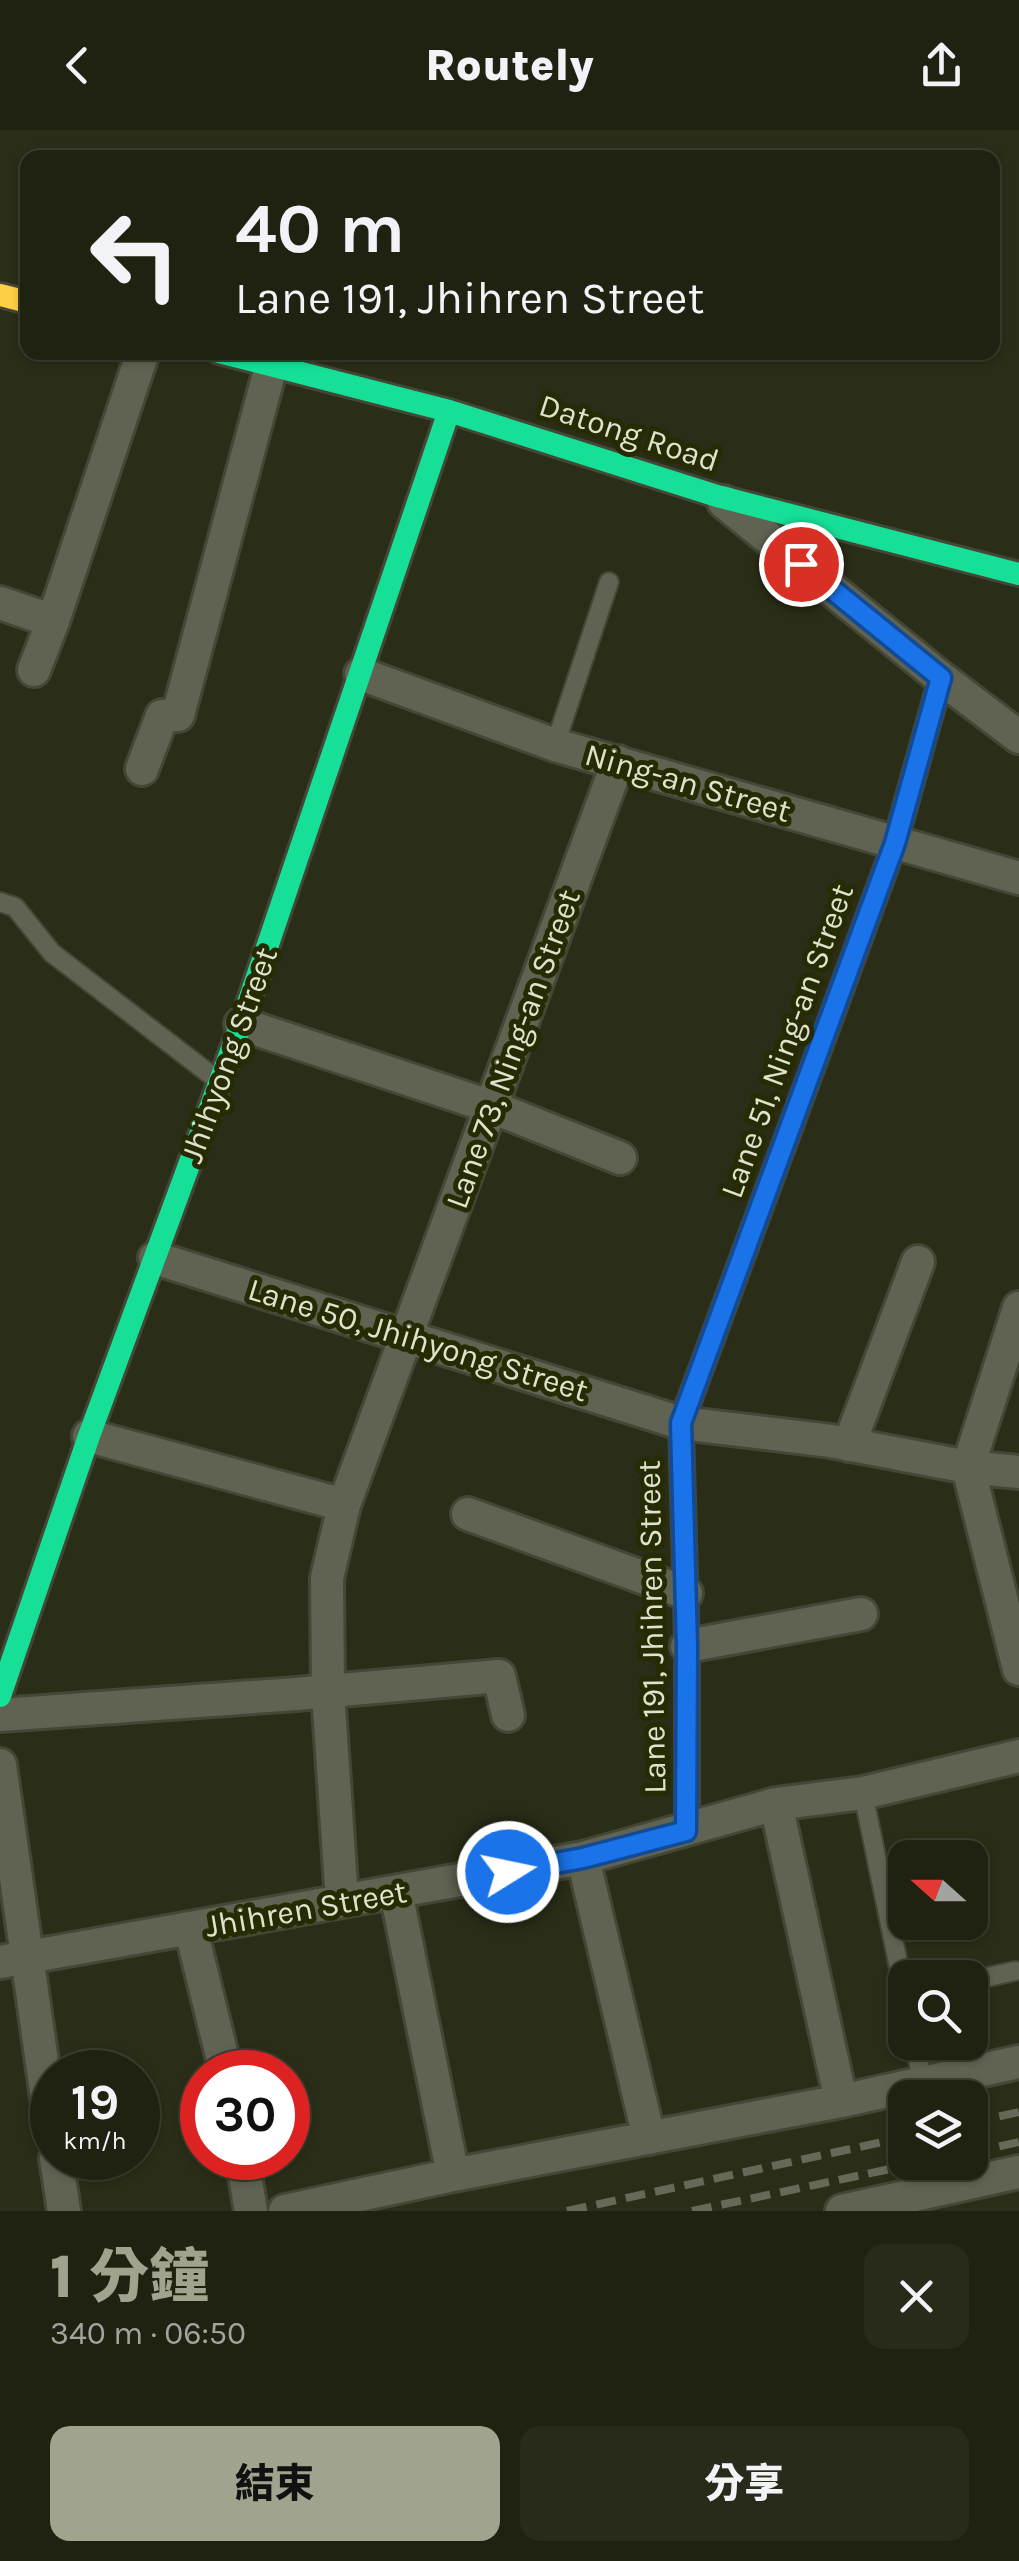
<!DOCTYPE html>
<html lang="zh-TW">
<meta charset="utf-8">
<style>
body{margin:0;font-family:Karla,"Noto Sans TC",sans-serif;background:#282a1a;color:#f1f3f6;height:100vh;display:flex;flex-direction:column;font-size:38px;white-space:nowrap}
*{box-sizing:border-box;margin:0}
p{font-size:32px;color:#a2a49f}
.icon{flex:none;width:55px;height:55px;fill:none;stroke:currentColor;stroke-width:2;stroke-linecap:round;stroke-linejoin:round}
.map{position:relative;height:2081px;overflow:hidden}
.details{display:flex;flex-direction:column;background:#202211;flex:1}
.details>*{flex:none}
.hud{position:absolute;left:20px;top:20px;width:980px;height:210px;border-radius:20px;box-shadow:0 2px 8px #0004,0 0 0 2px #3d3f31;background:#202211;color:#f1f3f6;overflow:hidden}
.needle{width:65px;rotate:291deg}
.controls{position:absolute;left:888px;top:1710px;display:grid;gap:20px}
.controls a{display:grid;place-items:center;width:100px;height:100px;border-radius:20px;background:#202211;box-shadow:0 2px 8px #0004,0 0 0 2px #3d3f31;font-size:50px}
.speed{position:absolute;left:30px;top:1920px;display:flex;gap:20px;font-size:50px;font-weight:700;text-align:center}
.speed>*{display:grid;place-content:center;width:130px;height:130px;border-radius:50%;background:#202211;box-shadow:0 2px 8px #0004,0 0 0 2px #3d3f31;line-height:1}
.speed small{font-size:25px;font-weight:400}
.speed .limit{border:15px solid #d22;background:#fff;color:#111}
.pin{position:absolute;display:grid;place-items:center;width:85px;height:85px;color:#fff;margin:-42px;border:5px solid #fff;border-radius:50%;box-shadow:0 2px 10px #0007}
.me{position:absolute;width:110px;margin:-55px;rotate:80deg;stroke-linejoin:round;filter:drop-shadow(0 0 8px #0008)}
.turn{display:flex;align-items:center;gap:35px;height:210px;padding:0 50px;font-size:45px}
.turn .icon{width:130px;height:130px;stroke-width:2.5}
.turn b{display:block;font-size:70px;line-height:85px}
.round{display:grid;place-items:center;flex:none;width:105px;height:105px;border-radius:20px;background:#282a1a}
.head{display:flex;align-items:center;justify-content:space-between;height:170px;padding:0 50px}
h1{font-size:60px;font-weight:800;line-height:75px;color:#a0a38e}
.button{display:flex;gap:20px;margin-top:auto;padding:20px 50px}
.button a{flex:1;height:115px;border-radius:20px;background:#a0a38e;color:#111;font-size:40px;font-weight:800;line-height:115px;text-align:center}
.button a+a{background:#282a1a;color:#f1f3f6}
header{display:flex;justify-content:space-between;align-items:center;height:130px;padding:0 50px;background:#202211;font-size:45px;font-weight:800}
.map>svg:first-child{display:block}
</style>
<header><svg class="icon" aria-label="back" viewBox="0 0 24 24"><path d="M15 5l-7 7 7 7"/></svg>Routely<svg class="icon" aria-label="share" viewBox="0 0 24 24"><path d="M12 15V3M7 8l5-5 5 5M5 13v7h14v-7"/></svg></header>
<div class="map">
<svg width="1019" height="2081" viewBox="0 0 1019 2081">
<rect width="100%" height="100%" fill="#2a2d17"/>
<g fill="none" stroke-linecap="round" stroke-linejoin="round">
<!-- lane casing -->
<g stroke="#444636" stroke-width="22">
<path id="lane" d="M555,615L609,452
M0,772L15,777L52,823L220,952
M863,1663L905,1867
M970,1851L1015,1841
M914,1912L923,1953"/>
</g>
<!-- street casing -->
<g stroke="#444636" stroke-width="38">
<path id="street" d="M724,372L941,548L1019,607
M0,473L53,491
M34,540L53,491L143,222
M361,544L555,615L1019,748
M142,639L162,586L178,585L271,236
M241,894L492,977L620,1028
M155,1128L681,1293L831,1311L968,1337L1019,1178
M89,1306L344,1375
M849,1315L918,1132
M1019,1342L968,1337L1019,1539
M468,1384L686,1463
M687,1516L861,1484
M0,1585L296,1564L499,1546L508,1585
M0,1635L52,2003
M776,1674L841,1971
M583,1728L649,2008
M396,1762L453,2045
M342,1771L328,1562L327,1448L344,1375L618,632
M191,1800L226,1942
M0,1832L583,1728L776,1674L863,1663L1019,1626
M56,2028L64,2081
M242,2028L251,2081
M285,2081L453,2045L841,1971L1019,1932
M842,2081L1019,2042"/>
</g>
<!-- fast casing -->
<g stroke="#444636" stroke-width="28">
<path id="fast" d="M219,222L449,281L717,366L1019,444
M0,1566L89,1306L241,894L449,281
M687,1701V1516L681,1293L828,896"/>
</g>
<!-- slow casing -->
<g stroke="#444636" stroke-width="28">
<path id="slow" d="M0,165L28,172
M828,896L895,713L941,548"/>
</g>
<!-- lane -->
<use href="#lane" stroke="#606352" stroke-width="18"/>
<!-- street -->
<use href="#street" stroke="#606352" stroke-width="32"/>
<!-- fast -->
<use href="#fast" stroke="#16e098" stroke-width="22"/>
<!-- slow -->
<use href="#slow" stroke="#ffcf43" stroke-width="22"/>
<!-- rail -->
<path stroke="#666858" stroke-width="8" stroke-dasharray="20 10" stroke-linecap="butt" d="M970,1993L1019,1982
M970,2023L1019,2012
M567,2081L905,2007
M692,2081L923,2032"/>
</g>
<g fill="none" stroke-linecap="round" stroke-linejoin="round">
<!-- route casing -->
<g stroke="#114b97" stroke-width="25">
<path id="route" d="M508,1742L583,1728L686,1701L687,1516L681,1293L895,713L941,548L801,434"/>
</g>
<!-- route -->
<use href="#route" stroke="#1a73e8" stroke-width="18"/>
</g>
<g text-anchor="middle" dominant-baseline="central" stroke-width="10" stroke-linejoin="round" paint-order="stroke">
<!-- street labels -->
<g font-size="32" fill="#dfe3ce" stroke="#272b04">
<text transform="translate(629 303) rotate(18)">Datong Road</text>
<text transform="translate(688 653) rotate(16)">Ning-an Street</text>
<text transform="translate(787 911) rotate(-70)">Lane 51, Ning-an Street</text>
<text transform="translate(513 919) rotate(-70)">Lane 73, Ning-an Street</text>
<text transform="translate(229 925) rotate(-70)">Jhihyong Street</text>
<text transform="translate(418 1210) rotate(17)">Lane 50, Jhihyong Street</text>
<text transform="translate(652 1497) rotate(-91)">Lane 191, Jhihren Street</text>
<text transform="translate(306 1779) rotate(-10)">Jhihren Street</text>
</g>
</g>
</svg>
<div class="controls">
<a><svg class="needle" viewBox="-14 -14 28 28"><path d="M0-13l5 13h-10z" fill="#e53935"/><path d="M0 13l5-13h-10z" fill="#a2a49f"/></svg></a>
<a><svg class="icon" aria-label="search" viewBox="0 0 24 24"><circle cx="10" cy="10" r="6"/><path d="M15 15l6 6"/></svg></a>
<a><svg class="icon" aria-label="layers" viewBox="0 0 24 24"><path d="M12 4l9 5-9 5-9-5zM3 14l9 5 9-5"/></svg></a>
</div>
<div class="speed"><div>19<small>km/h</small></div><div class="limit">30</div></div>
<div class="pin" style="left:801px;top:434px;background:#d93025"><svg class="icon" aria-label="arrive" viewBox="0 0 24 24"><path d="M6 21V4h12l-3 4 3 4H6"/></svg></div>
<svg class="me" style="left:508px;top:1742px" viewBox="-20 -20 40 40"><circle r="17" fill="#1a73e8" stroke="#fff" stroke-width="3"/><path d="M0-11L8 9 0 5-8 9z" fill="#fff"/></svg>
<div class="hud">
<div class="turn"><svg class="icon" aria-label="left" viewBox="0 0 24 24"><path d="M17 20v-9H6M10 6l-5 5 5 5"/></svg><div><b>40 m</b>Lane 191, Jhihren Street</div></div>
</div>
</div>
<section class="details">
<div class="head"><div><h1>1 分鐘</h1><p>340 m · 06:50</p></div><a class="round"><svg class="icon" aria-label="close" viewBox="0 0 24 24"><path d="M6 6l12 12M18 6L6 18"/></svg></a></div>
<div class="button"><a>結束</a><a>分享</a></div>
</section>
